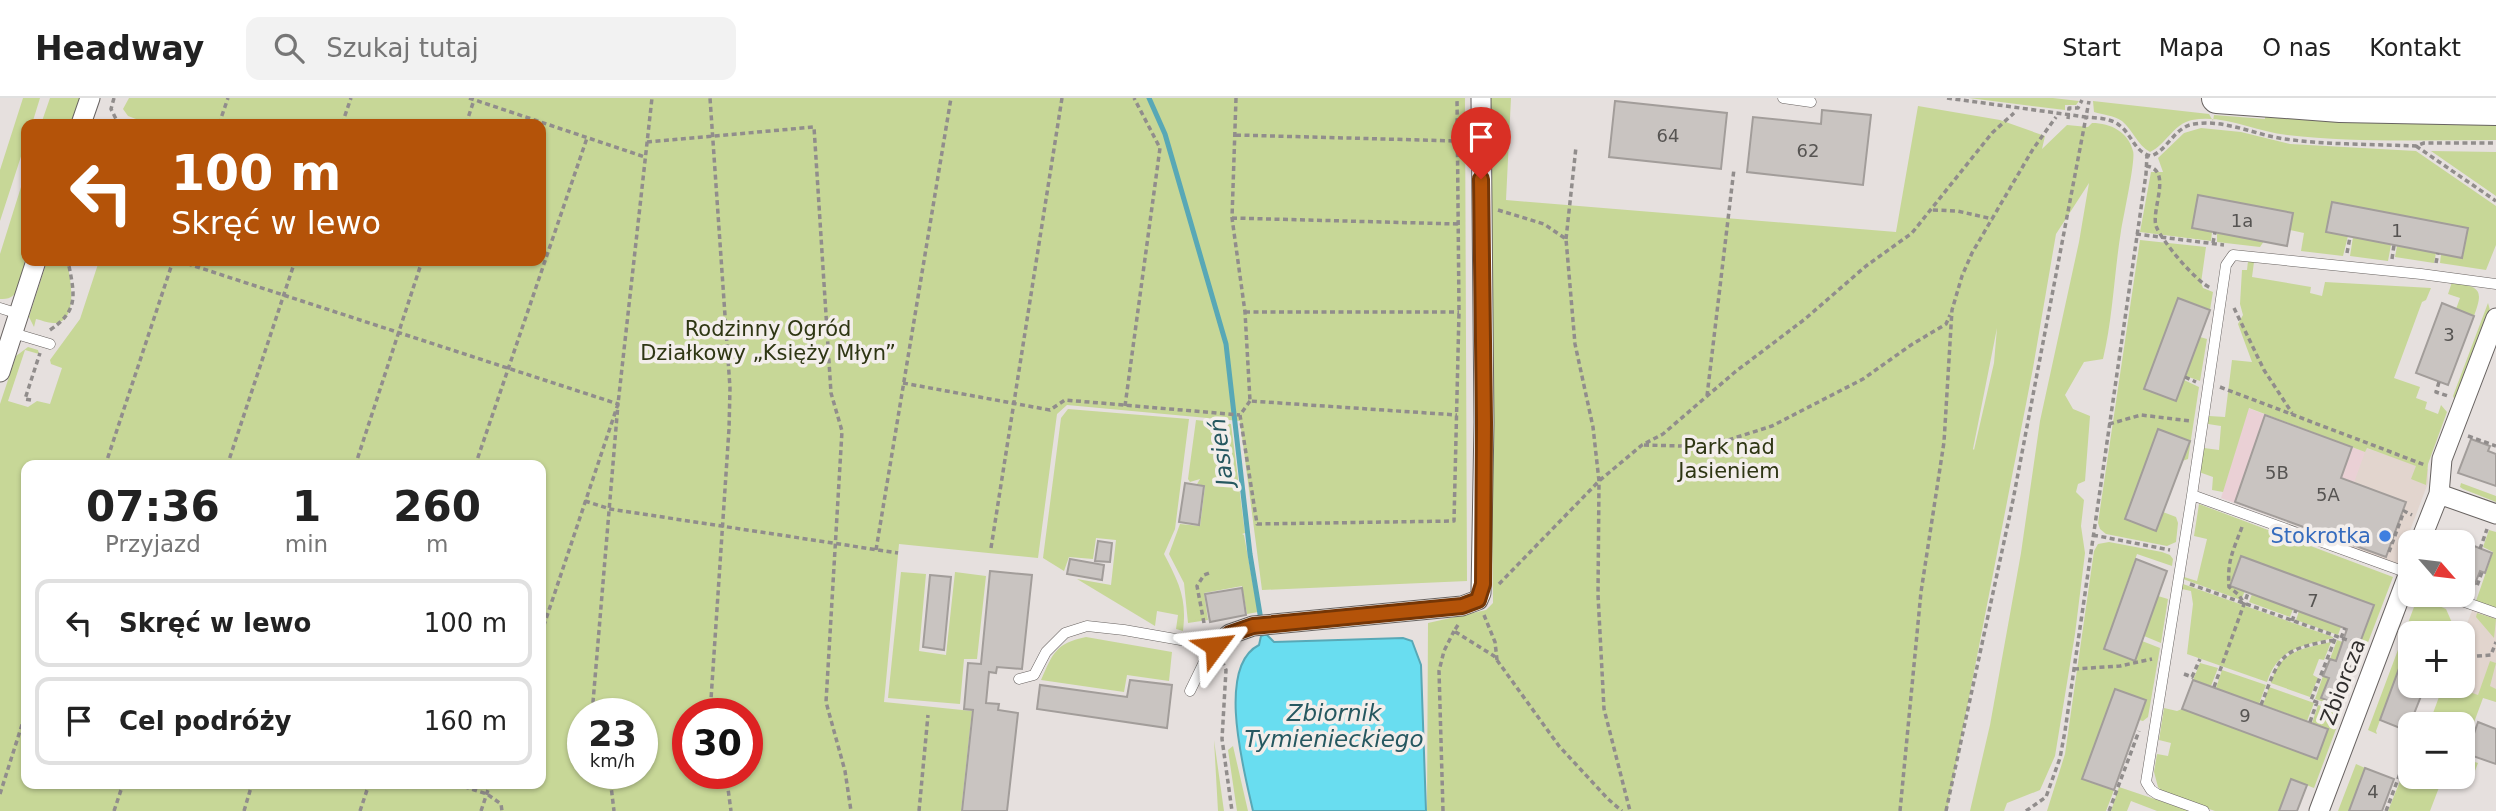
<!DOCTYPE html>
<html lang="pl">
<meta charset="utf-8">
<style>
body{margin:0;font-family:"DejaVu Sans",sans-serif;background:#f2f2f2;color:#222;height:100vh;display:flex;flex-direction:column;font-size:26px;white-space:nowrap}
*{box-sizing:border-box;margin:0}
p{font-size:23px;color:#767676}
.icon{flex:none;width:38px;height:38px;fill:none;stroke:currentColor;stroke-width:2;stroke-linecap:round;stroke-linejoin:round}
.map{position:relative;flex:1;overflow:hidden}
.panel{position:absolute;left:21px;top:362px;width:525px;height:329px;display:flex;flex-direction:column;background:#fff;border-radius:14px;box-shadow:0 2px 5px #0004}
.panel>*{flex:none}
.guide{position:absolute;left:21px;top:21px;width:525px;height:147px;border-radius:14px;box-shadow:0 2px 5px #0004;background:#b45309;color:#fff;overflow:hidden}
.needle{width:46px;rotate:118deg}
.controls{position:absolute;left:2398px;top:432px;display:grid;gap:14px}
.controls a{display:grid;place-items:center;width:77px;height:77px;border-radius:14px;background:#fff;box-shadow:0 2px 5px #0004;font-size:35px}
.speed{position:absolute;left:567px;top:600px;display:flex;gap:14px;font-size:35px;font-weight:700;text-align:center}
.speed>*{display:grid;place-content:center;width:91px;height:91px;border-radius:50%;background:#fff;box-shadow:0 2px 5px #0004;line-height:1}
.speed small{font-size:18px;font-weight:400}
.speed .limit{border:10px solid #d22;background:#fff;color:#111}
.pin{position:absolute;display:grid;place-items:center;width:60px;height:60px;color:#fff;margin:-72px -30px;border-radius:50% 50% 50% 0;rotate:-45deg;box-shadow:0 0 7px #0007}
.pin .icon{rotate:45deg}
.me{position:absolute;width:77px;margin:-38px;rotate:60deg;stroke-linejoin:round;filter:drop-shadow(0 0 5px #0008)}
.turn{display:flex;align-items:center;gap:24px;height:147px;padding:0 35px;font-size:32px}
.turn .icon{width:91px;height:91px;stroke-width:2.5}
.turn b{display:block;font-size:49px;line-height:60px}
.eta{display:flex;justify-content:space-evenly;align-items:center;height:119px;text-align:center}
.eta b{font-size:42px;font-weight:700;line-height:49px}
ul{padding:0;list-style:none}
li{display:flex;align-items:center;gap:21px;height:88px;margin:0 14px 10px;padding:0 21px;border:4px solid #e0e0e0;border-radius:14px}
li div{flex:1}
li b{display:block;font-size:26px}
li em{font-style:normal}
header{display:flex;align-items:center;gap:42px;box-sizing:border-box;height:98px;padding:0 35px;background:#fff;border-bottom:2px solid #e0e0e0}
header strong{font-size:33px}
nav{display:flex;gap:38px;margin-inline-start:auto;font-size:24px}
.search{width:490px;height:63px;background:#f2f2f2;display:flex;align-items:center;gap:18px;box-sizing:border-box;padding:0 24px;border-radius:14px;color:#767676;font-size:26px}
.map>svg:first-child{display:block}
</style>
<header>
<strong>Headway</strong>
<div class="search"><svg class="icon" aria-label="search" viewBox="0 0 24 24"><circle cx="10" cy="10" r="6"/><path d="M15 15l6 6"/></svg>Szukaj tutaj</div>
<nav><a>Start</a><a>Mapa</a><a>O nas</a><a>Kontakt</a></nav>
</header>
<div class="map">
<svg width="2496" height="713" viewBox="0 0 2496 713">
<rect width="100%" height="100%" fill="#e6e0de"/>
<!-- built -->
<path fill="#e2d5ce" d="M2366,350L2428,371V385L2397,467L2332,444Z
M2476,503L2496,510V604L2453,588H2462V538Z"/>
<!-- industrial -->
<path fill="#ead0d5" d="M2248,310L2365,354L2334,440L2221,400Z"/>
<!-- green -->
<path fill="#c7d797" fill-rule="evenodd" d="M23,0H40L32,26H26V43L0,123V72Z
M50,0H80L71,26H41Z
M129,0H1465L1467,483L1262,492L1240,323L1067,307L1057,316L1038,460L899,446L884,604L972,613L961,713H0V306L16,258L28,249L38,252L39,256L25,252L8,303L28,309L37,303L50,306L62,270L51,266L50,262L80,221L99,163H541V26H143L144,24L128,18L123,11ZM26,368H541V686H26ZM583,616H642V676H583ZM688,616H747V676H688Z
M1487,0H1511L1506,102L1896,134L1918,8L2000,22L2045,38L2042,51L2067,27L2088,29L2092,25C2111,25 2128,34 2133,53C2136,61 2123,120 2121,133C2114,176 2113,219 2103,261L2084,264L2065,297L2073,311L2090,318L2085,383L2078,386L2076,394L2084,402L2081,428L2085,455L2075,536L2055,658L2040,692L2007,705L2004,713H1970L1990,627L2021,455L2040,323L2079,144L2089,85L2056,136L2033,270L1947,713H1427L1428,525L1486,512L1493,505ZM1997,230L1994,265L1974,352L1973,351Z
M1969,0H2053L2079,3L2076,7H2065V12Z
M2093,3L2209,16L2213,23L2214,17L2265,21V19C2342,23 2419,26 2496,26V42C2426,42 2356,45 2287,37C2256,34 2225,16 2192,22C2173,26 2166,47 2150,54C2137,47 2133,32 2122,23C2113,17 2103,17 2094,14Z
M2201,30L2241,34L2290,46L2416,53L2496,108V147L2486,172L2440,165L2441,156L2462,160L2332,104L2326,134L2348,138L2343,158L2301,153L2304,135L2290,132L2293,115L2198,98L2192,130L2212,134L2211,143L2140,134L2151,74H2163L2158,60L2184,35Z
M2431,53L2496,54V98Z
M26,73C26,96 32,188 11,199C8,201 3,201 0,201V156Z
M2217,135L2264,143L2260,149L2217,144Z
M2353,139L2391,147L2388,163L2350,158Z
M2140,142L2206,149L2201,185L2203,190L2213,194L2210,212L2179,201L2176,303L2184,282L2199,289L2188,361L2182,363L2125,421L2156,433L2163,414L2176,419L2178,425L2176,444L2167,448L2106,436L2100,431L2098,425Z
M2397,148L2436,155L2434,165L2395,159Z
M47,163L67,164C70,178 80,226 53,225C48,225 41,222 36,221L34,229L29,219Z
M2248,163L2254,164L2252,179L2311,189L2310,195L2322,198L2325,184L2431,190L2426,202L2422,204L2394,280L2420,289L2416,300L2427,304L2425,311L2438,316L2441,307L2447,314L2428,366L2426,387L2411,381L2416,368L2367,350L2365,354L2249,310L2223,394L2212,392L2213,379L2199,374L2204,350L2219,352L2221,328L2208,326L2209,318L2225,319L2232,262L2252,264L2238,226L2243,217L2240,206L2242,172H2247Z
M2452,184C2480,189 2484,191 2474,218L2456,211L2460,200L2448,196Z
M2488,205L2490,212L2455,303L2453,298Z
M2200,239L2207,241L2200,283L2186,278Z
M1068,311L1189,321L1175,431L1164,456C1179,485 1187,500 1183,533L1176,531L1178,517L1157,513L1155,528L1077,481L1111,487L1116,442L1096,440L1093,461L1069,459L1064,473L1043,460L1061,320Z
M1196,322L1231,326L1245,435L1242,436L1244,437L1258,514L1247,516L1242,488L1204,495L1208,522L1188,525L1184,485L1169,456L1180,426L1200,428L1205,388L1197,386L1200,381L1190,384L1188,381Z
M2461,385L2496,398V404L2463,391L2460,389Z
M2199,406L2393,479L2367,547L2345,540L2348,531L2241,458L2230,488L2245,493L2241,502L2183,481L2184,479L2197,483L2207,441L2194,438Z
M2489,432L2496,434V510L2476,503L2493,454L2483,449Z
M2109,444L2162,454L2170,457L2173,461L2172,468L2137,456L2104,551L2135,562L2142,543L2160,550L2148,619L2143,623L2139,622L2146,602L2115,591L2083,680L2114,692L2106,713H2047L2065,656L2094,453L2098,446Z
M901,474L926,476L919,553L946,557L955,474L986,478L977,561H964L960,606L888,600Z
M2183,486L2333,539V540C2302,548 2278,550 2267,584L2187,556L2193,506L2191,493L2182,491Z
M2252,496L2293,511L2290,519L2249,504Z
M2158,498L2168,501L2161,545L2144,538Z
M2422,503H2428L2446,511L2453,527L2452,535L2417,523L2412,535L2410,536V541L2376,633L2377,636L2368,632L2414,509Z
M2299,513L2341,529L2338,537L2296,522Z
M2477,515L2496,521L2494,540L2476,519Z
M1086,539L1172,554L1169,583L1127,577L1124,594L1041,582C1053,555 1056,545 1086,539Z
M2337,542L2365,552L2361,564L2339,555L2336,563L2330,561Z
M2331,544L2324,562L2319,561L2313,577L2318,580L2310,599L2271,585C2280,552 2302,551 2331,544Z
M2490,563L2496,565L2490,588L2496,591V604L2483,600L2462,657V626H2429L2443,588H2453L2478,597Z
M2200,565L2218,570L2211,588L2193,582Z
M2222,572L2266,587L2259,606L2216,590Z
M2323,578L2329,580L2322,600L2337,606L2336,608L2315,601Z
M2269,589L2314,605L2307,623L2263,607Z
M2318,607L2336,613L2339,623L2314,690L2291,681L2279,713H2215L2165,696L2158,689L2154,674L2157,656L2168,658L2171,645L2159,642L2164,610L2177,613L2182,611L2317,660L2328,631L2312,625Z
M1214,642L1224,713H1218Z
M1233,648L1248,713H1237L1228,652Z
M2410,658V679H2443L2430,713H2388Z
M2462,660L2478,665L2470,686L2452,679H2462Z
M2356,666L2365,670L2349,713H2338Z
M2119,689L2190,713H2157L2131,703L2127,713H2111Z"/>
<!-- water -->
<path fill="#69ddf0" stroke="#58a8b6" stroke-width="2" d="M1264,537H1267L1274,544L1403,540L1412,543L1421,567L1426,713H1253C1245,676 1215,569 1259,547L1261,538Z"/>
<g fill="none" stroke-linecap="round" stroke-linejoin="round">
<!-- stream -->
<path stroke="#58a8b6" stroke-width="5" d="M1149,0L1165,36L1226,246L1250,456L1261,522"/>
</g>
<!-- building -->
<path fill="#c9c4c1" stroke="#a29d9a" stroke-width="2" d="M1615,3L1727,15L1721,71L1609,59Z
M1822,12L1871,17L1863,87L1747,74L1753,19L1821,26Z
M2198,97L2293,115L2287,148L2192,130Z
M2332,104L2468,130L2462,160L2326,134Z
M2178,200L2210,212L2176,303L2144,291Z
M2442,205L2474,218L2448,287L2416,275Z
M2265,317L2352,349L2341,380L2406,404L2386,459L2235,404Z
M2158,331L2190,343L2156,433L2125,421Z
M2471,341L2490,348L2488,353L2496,356V388L2458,375Z
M1185,385L1204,388L1199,427L1179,424Z
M1098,443L1112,445L1110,464L1095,463Z
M2469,446L2492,455L2485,475L2480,473L2475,486L2462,481V463Z
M2241,458L2374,507L2337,606L2321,600L2329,580L2323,578L2330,561L2336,563L2347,531L2230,488Z
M1070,461L1104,467L1102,482L1067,476Z
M2136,461L2167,473L2135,563L2104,551Z
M990,473L1032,477L1022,571L997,569L996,575L989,574L986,605L999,606L998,612L1018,615L1007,713H962L973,612L964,611L968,565L981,566Z
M930,477L951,479L944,552L923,549Z
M1242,490L1246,517L1210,524L1205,496Z
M2408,546L2410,588H2425L2410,626V634L2380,622Z
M1130,582L1172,587L1167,630L1037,611L1040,587L1127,599Z
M2193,582L2328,631L2317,661L2182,611Z
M2115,591L2146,602L2114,692L2082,681Z
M2478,624L2496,631V666L2467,656Z
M2365,670L2394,681L2382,713H2349Z
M2291,681L2307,687L2297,713H2279Z"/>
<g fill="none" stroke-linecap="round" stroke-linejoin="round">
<!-- lane casing -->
<g stroke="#686361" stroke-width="11">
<path id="lane" d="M1783,0L1811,4
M0,210L19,216
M13,235L50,246
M2192,397L2226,167L2233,157L2421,176L2496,186
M2445,497L2496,515
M1019,581L1034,577L1046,554L1065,535L1087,528L1124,532L1215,548
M1190,593L1207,558L1215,548
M2204,713L2157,696L2151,692L2146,684L2192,397L2408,475"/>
</g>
<!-- street casing -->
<g stroke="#686361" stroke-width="21">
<path id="street" d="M81,26L90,0
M0,274L36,163
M2439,396L2496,416
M2420,444L2439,396L2442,361L2496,220
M1215,548L1230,536L1253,528L1462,508L1478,502L1481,495L1484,324L1481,0
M2319,713L2410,472"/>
</g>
<!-- primary casing -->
<g stroke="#686361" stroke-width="32">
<path id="primary" d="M2217,0L2340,9L2496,12"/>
</g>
<!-- path -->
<path stroke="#918d8c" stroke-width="3.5" stroke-dasharray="5 3.5" stroke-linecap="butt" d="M114,0L111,11L116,21L114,26
M469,0L645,59
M1236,0L1232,120L1245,214L1250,303L1457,317
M1947,0L2086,19L2089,3
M2068,21L2069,10H2078L2082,2
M219,26L228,0
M342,26L351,0
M466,26L474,2
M1236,37L1458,43
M647,44L814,29L831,295L842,333L826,604L845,673L851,713
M2416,48L2496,103
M2146,68C2173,71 2151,111 2156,128C2161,142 2197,185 2211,190
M1498,112L1544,126L1566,141L1575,246L1593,329L1599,383L1598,497L1604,611L1630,713
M1933,112L1957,113L1993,121
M1232,120L1458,126
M2136,136L2224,147
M1566,141L1576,49
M2213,145L2215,134
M2347,155L2350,139
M2392,161L2394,147
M179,163L618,306L592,616
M2436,165L2438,155
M2234,210L2264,272L2292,315
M1245,214H1459
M50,232C78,213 75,198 69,168L71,163
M2185,279L2196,284
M2439,284L2436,294L2448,298
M903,285L1050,312L1065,302L1240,317
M2220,289L2425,367
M1707,298L1734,71
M31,302L25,301L40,255
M1250,303L1240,317L1257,426L1454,423L1459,214L1457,0
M1125,308L1160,50L1134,0
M2109,326L2141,317L2191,323
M2468,338L2496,348
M1644,347L1680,348L1728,342L1772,328L1863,281L1911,247L1946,226L1950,217
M105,368L173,163
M227,368L295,163
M355,368L422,163
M475,368L587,40
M585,403L610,411L898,455
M2242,429C2233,453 2227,463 2229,489L2239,497L2243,504
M2093,437L2170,452
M991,450L1062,0
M2480,451L2487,431
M876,452L951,0
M2389,454L2404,413L2412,417
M2462,482L2477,488L2482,474
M1499,486L1599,383L1642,347L1663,336L1735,274L1805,221L1866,168L1912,135L1992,35L2014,15
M2190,486L2364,548
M1484,517L1495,544L1497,562
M2292,523L2296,512
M1204,525L1197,488L1204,477L1212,474
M1458,527L1454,533L1494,558L1559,648L1608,701L1622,713
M541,536L618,306L652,0
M2341,540L2345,530
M2335,541L2311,602L2337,612
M2477,558L2491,557L2496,544
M1222,563L1226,572L1222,641L1232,713
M2074,571L2120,568L2152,561
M2184,576L2192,579L2200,561
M2214,589L2248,495
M2261,607C2280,558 2279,551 2335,542
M710,616L729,331L730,290L710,0
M2310,624L2317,604
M607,676L611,688L614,713
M726,676L731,713
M456,686L487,696L501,706L502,713
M0,696L26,614
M114,713L123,686
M244,713L252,686
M360,713L369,686
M481,713L490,686
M919,713L928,617
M1443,713L1439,573L1444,553L1454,533
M1900,713L1921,494L1944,344L1952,212L1962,178L1972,155L2033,51L2056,19
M1946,713L2013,402L2086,19C2097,20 2110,20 2119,27C2132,36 2134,54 2151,58C2168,52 2174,29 2194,26C2225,21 2255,37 2285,41C2328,47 2373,46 2416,48L2424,45H2496
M2026,713L2046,699L2060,660L2065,633L2146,76L2147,57
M2109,713L2139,633
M2386,713L2410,649"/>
<!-- lane -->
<use href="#lane" stroke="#fff" stroke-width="10"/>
<!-- street -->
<use href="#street" stroke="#fff" stroke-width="19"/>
<!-- primary -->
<use href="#primary" stroke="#fff" stroke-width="30"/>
</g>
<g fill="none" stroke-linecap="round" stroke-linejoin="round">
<!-- route casing -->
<g stroke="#753606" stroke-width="18">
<path id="route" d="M1215,548L1230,536L1253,528L1462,508L1478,502L1483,486L1484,324L1481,81"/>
</g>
<!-- route -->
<use href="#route" stroke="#b45309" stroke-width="12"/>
</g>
<!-- markers -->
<circle fill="#3f7fe0" stroke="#f3eeeb" stroke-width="2.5" cx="2385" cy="438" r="7"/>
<g text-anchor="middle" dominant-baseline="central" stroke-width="7" stroke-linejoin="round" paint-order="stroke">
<!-- number labels -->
<g font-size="18" fill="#565452">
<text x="1668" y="37">64</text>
<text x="1808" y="52">62</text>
<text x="2242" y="122">1a</text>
<text x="2397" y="132">1</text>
<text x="2449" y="236">3</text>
<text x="2277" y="374">5B</text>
<text x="2328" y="396">5A</text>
<text x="2313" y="502">7</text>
<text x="2245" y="617">9</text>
<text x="2373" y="693">4</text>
</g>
<!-- park labels -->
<g font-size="21" fill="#2e3613" stroke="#f3eeeb">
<text x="768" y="231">Rodzinny Ogród<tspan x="768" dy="24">Działkowy „Księży Młyn”</tspan></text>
<text x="1729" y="349">Park nad<tspan x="1729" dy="24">Jasieniem</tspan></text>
</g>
<!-- shop labels -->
<g font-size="21" fill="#366cbe" stroke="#f3eeeb" text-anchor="end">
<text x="2371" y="438">Stokrotka</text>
</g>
<!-- street labels -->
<g font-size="21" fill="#302e2d" stroke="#f3eeeb">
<text transform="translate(2343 584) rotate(-69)">Zbiorcza</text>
</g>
<!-- water labels -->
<g font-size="23" font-style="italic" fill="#265860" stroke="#f3eeeb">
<text transform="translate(1221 354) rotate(-97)">Jasień</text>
<text x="1334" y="615">Zbiornik<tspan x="1334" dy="26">Tymienieckiego</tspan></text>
</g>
</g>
</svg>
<div class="controls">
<a><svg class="needle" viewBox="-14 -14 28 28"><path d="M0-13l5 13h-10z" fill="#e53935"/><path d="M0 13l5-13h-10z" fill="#767676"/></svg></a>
<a>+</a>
<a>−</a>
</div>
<div class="speed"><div>23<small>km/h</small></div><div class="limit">30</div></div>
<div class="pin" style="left:1481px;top:81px;background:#d93025"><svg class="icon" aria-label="arrive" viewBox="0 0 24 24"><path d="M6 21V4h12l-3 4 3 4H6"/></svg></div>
<svg class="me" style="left:1215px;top:548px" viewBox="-20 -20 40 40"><path d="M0-17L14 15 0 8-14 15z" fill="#b45309" stroke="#fff" stroke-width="4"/></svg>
<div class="guide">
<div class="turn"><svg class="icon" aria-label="left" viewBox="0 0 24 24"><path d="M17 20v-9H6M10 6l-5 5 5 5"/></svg><div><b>100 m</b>Skręć w lewo</div></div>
</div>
<section class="panel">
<div class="eta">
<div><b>07:36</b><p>Przyjazd</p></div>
<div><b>1</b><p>min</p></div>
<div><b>260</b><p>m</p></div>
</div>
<ul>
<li><svg class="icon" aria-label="left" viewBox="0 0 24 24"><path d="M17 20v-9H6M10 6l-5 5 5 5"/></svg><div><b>Skręć w lewo</b></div><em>100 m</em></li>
<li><svg class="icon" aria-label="arrive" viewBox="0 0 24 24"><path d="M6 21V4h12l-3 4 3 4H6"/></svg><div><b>Cel podróży</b></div><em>160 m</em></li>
</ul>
</section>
</div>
